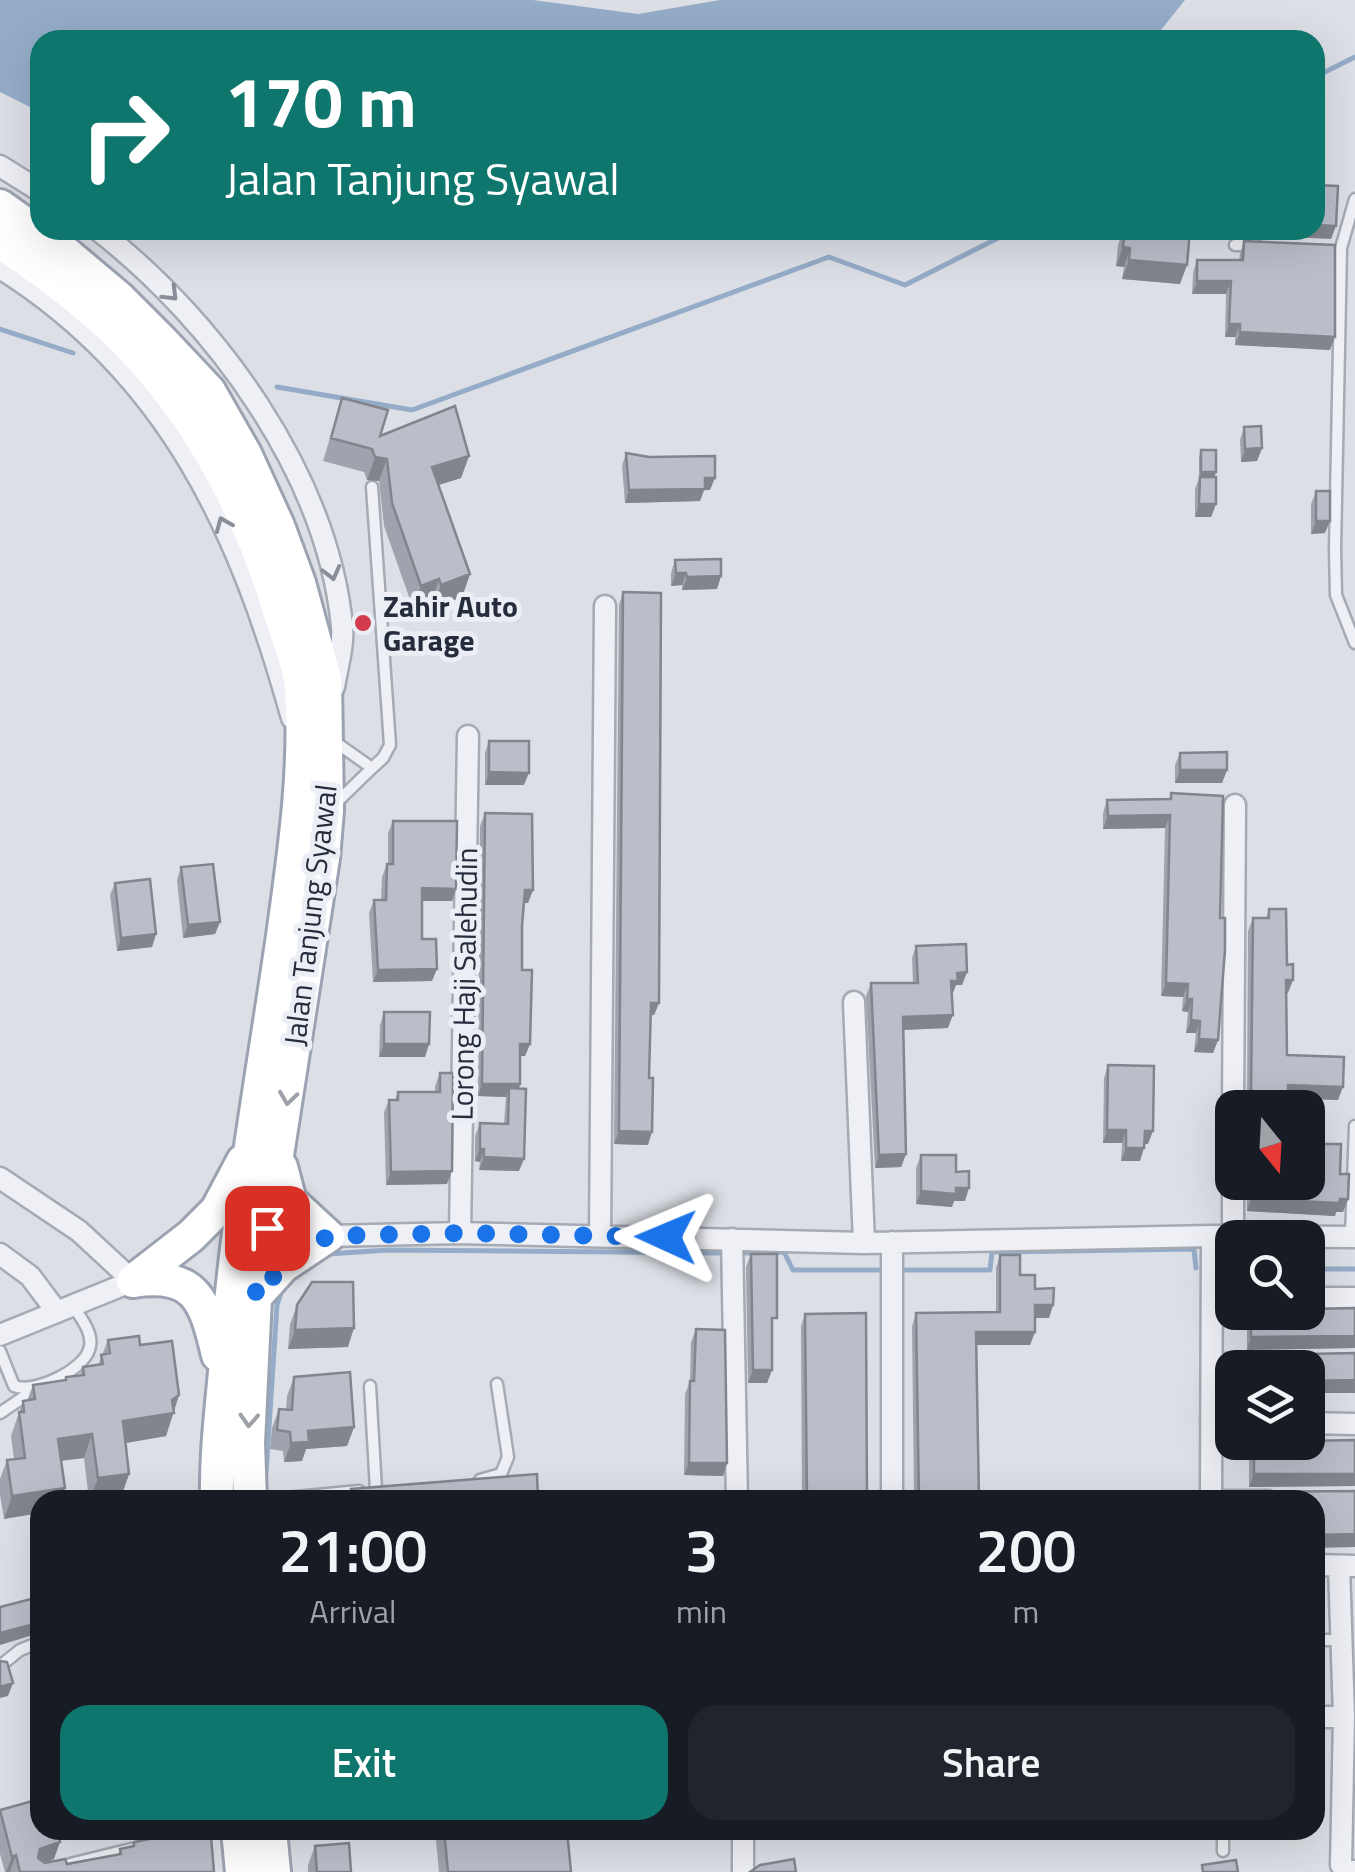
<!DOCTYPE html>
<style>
body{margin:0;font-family:"Titillium Web",sans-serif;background:#20242c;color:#f1f3f6;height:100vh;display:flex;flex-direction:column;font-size:38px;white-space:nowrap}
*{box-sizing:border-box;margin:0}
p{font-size:32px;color:#9ea1a6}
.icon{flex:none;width:55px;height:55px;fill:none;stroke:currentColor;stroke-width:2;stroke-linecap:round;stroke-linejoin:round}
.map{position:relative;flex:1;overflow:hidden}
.drawer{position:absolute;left:30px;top:1490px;width:1295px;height:350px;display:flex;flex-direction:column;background:#171b24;border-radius:30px;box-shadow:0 10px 40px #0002}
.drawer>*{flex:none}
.hud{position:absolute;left:30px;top:30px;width:1295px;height:210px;border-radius:30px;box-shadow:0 10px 40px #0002;background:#0f766e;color:#fff;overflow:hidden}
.needle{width:65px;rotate:162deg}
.fabs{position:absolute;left:1215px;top:1090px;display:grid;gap:20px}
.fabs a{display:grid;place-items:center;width:110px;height:110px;border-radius:20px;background:#171b24;box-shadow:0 10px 40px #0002;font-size:50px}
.pin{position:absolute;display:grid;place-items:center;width:85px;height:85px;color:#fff;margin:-42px;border-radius:20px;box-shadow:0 5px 15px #0006}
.me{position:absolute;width:110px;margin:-55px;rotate:271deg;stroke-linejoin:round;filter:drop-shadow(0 0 8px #0008)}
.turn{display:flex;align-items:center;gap:35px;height:210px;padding:0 30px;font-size:45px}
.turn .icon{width:130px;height:130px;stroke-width:2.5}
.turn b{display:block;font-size:70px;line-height:85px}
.eta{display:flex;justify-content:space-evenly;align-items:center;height:170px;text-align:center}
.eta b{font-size:60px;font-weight:600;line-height:70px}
.primary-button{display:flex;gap:20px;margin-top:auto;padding:20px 30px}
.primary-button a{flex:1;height:115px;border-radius:30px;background:#0f766e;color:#fff;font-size:40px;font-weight:600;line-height:115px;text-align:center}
.primary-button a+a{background:#20242c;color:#f1f3f6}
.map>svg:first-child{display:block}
</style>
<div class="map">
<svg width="1355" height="1872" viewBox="0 0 1355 1872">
<rect width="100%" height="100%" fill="#dce0e6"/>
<!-- water -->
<path fill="#95acc8" d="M0,0H533L638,14L720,0H1185L1153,40H40V112L0,92Z
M456,230H757L614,239H525Z"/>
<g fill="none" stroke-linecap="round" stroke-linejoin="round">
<!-- stream -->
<path stroke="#95acc8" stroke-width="5" d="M1315,77L1355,57
M0,329L73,353
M277,387L412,410L829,257L905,285L1014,230
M742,1253L784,1252L793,1270H878
M328,1254L388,1250L722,1253
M1308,1269H1355
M906,1270H990L992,1252L1194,1249L1196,1268
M266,1473L277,1305L283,1287"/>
<!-- service casing -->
<g stroke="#a5aab3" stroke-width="15">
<path id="service" d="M1355,199L1341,248L1335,549L1336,595L1355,643
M1235,245H1255
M331,739L372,768L334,805
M372,768L383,758L390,745L372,487
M1351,1236L1355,1126
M0,1351L14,1386C34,1394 82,1371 89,1350C95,1335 81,1318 73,1306
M1212,1359H1259
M370,1386L376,1490
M0,1413L34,1390
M480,1480L501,1474L508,1457L497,1384
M1211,1496H1269
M265,1500L359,1491
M1315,1640H1342
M0,1666L20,1650L40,1642
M182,1836L203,1830
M1223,1851V1830
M70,1864L131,1849"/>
</g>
<!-- minor casing -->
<g stroke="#a5aab3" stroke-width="25">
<path id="minor" d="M0,166L40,191
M98,230C216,322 327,474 342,626C344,645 337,668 334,687
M0,268C169,374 240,531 292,718
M854,1002L864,1243
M1233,1108L1235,805
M0,1178L79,1231L133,1281L0,1335
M460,1233L468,736
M328,1236L460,1233L864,1243L1212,1236L1355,1237
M600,1236L605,606
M1233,1236V1182
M732,1239L737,1500
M0,1254L30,1276L57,1312
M1212,1298H1232
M1308,1298H1355
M1211,1422H1232
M1308,1423L1355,1424
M892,1500V1242
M1211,1500L1212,1236
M1315,1565L1355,1566
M1339,1566L1344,1717L1341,1865L1347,1871H1355
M1315,1717H1344
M743,1830V1872"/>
</g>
<!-- primary casing -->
<g stroke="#9ba3b2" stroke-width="38">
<path id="primary" d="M0,206L62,250L119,298L161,340L209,391L245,454L278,526L299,583L325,679L327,811L323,858L255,1297L248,1443L250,1500
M0,242C50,275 100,312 140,357C203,425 251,518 278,607C285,633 299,661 301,687C307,770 294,855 283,936C262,1081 235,1226 225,1372C221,1415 216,1456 217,1500
M133,1281L191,1236L217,1210L243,1161
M133,1281C196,1272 205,1300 218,1355
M255,1297L283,1266L328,1236L290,1201L281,1167
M238,1830L242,1872
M270,1830L274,1872"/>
</g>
<!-- service -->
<use href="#service" stroke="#eef0f5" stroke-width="10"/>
<!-- minor -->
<use href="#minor" stroke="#eef0f5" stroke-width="20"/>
<!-- primary -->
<use href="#primary" stroke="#fff" stroke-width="32"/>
</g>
<!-- wall -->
<path fill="#9fa3ad" d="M1123,230H1190L1180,284L1122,279L1124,267L1116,266L1118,245Z
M1244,241L1330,350L1235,345V337H1225L1226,294H1192L1193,273L1197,260H1239L1240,254Z
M342,398L380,436L469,456L461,478L438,485L470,574L462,597L433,608L431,602L413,608L384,526L379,481L367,480L364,472L323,461Z
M1244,427L1262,448L1257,461L1241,462L1240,440Z
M1201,450L1214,477L1216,504L1211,517H1195V489L1199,478V457Z
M626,453L710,490H704L700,501L625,503L622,466Z
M1316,491L1325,533L1311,534V504Z
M675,560L721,576L717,589L682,590V585L671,586V573Z
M623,592L659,1003L654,1015H651L648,1145L614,1144L619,605Z
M489,741L524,785H485V753Z
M1180,753L1227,770L1222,783H1175V765Z
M1171,793L1218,1040L1213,1053L1194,1052L1196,1033H1186L1188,1012L1182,1011L1183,997L1161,996L1165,828L1103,829V813L1107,800L1169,799Z
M485,813L533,890L528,903H524L522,926V970L530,1044L525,1056H520V1084L519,1089V1171L479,1170L480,1162L475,1161V1136L480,1123L504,1124L506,1097L478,1096L480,826Z
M393,821L456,889L452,901H422V939L432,981L373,982L369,913L374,900H381L382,877L387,864H388V833Z
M181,867L220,922L215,934L183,938L177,880Z
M115,883L156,934L152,947L117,951L110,895Z
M1269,909L1287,965L1288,993H1287V1055L1338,1100L1288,1098V1108H1247L1248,931L1253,918H1266Z
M916,946L967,972L962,985H956L952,993L948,1028L904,1030L906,1154L901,1167L875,1168L866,996L871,983H913L912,958Z
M384,1012L429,1044L425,1057H379L380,1025Z
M1108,1065L1148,1144H1144L1140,1161H1121L1122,1143H1103L1104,1078Z
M440,1073L447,1184L386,1185L384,1112L389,1100H395L398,1092H435V1086Z
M921,1155L956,1172L965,1201H954L952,1207L916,1204V1168Z
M1340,1174L1348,1199L1343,1212H1336L1335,1216L1247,1211V1182H1308Z
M751,1254L772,1331V1370L767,1383H748L746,1267Z
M1000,1255L1053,1305L1049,1318H1035V1332L1030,1345H976L979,1500H914L912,1326L916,1313L996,1312V1268Z
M297,1305L348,1347L288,1349L290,1324Z
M1355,1308V1348L1247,1350V1322L1250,1312H1308Z
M805,1314L867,1500H802L801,1326Z
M696,1329L727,1463L723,1476L684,1475L685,1394L690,1381L691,1342Z
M108,1340L140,1345L179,1395L166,1436L126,1443L129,1474L121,1497L89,1500L84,1458L61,1461L4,1519L0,1495V1479L7,1460L14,1459L11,1436L23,1401H27L33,1385L65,1380L66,1377L80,1375L83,1367L98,1365Z
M294,1377L354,1427L347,1446L306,1449L302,1461L284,1462L283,1451L270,1449L272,1428L279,1409L286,1410L287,1396Z
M1355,1440V1486L1249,1487V1454L1253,1442Z
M0,1810L54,1859L44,1863L67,1864L118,1855L120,1849L132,1846L134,1842L192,1837L214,1872H5L0,1854Z
M435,1830H567L571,1872H439Z
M315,1846L351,1872H308V1865Z"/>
<!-- shaded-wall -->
<path fill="#82858d" d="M1315,225L1336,226L1331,239L1239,235L1241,230H1315Z
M1123,247L1130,248L1124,267L1116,266Z
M1129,260L1187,265L1180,284L1122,279Z
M1197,281H1231L1226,294H1192Z
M1229,324H1240L1235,337H1225Z
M1240,332L1335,337L1330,350L1235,345Z
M1262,448L1257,461L1241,462L1245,449Z
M469,456L461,478L423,490L432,467Z
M375,457L387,459L379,481L367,480Z
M1201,472H1216L1214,479H1199Z
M705,478H715L710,490H704L700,501L625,503L629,490Z
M1199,504H1216L1211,517H1195Z
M1316,521H1330L1325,533L1311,534Z
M676,573H686L682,585L671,586Z
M470,574L462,597L433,608L441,585Z
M721,576L717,589L682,590L687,577Z
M439,579L431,602L413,608L421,586Z
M1180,770H1227L1222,783H1175Z
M489,772L529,773L524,785H485Z
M1170,815L1165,828L1103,829L1108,816Z
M422,888L456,889L452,901H417Z
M525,890H533L528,903H520Z
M220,922L215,934L183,938L188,925Z
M156,934L152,947L117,951L121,938Z
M437,969L432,981L373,982L378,970Z
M967,972L962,985H956L953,993L947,994L951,981L957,973Z
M1286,980H1293L1288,993H1282Z
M1166,983L1188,984L1183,997L1161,996Z
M1187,999H1192L1188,1012L1182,1011Z
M651,1003H659L654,1015L646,1016Z
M953,1015L948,1028L899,1030L903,1017Z
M1191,1020L1200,1021L1196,1033H1186Z
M1199,1039L1218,1040L1213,1053L1194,1052Z
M384,1044H429L425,1057H379Z
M520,1044H530L525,1056H516Z
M482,1084H520L516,1097L509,1088L506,1097L478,1096Z
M1288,1085L1343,1087L1338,1100L1283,1098Z
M1107,1130H1126L1122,1143H1103Z
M619,1131L652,1132L648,1145L614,1144Z
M1145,1131H1153L1148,1144H1140Z
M1126,1148H1144L1140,1161H1121Z
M480,1149H484L480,1162L475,1161Z
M906,1154L901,1167L875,1168L879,1155Z
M484,1157L524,1159L519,1171L479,1170Z
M452,1171L447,1184L386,1185L391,1172Z
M956,1188H969L965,1201H954L952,1207L916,1204L921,1191Z
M1251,1199H1348L1343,1212H1336L1335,1216L1247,1211Z
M1035,1305H1053L1049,1318H1030Z
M354,1328L348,1347L288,1349L295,1330Z
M976,1332H1035L1030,1345H971Z
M1355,1336V1348L1247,1350L1251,1337Z
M753,1370H772L767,1383H748Z
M1355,1380V1393H1308V1381Z
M179,1395L166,1436L114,1445L123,1421L172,1400Z
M354,1427L347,1446L306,1449L302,1461L284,1462L291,1443L308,1431Z
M92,1434L84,1458L49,1462L58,1439Z
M689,1463H727L723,1476L684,1475Z
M129,1474L121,1497L90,1500L98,1478Z
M1254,1474H1355V1486L1249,1487Z
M65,1488L61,1500H40V1513L4,1519L12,1496Z
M1355,1534V1547L1315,1548V1535Z
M38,1623L33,1635L0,1645V1633Z
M13,1683L8,1696L0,1698V1687Z
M98,1830H143L96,1837Z
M60,1842L54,1859L33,1867L40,1849Z
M16,1855L10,1872H6L12,1857Z"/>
<!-- building -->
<path fill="#b9bec9" stroke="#82858d" stroke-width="2.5" d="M1315,185L1338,186L1336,226L1315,225Z
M1125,230H1190L1187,265L1129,260L1130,248L1123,247Z
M1244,241L1335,245V337L1240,332V324H1229L1231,281H1197V260H1243Z
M342,398L388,410L380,436L455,406L469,456L432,467L470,574L441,585L439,579L421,586L392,503L387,459L375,457L372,449L331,438Z
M1261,426L1262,448L1245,449L1244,427Z
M1201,450H1216V472H1201Z
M626,453L649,457L715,456V478H705V489L629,490Z
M1200,477H1216V504H1199Z
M1316,491H1330V521H1316Z
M721,559V576L687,577L686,573H676L675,560Z
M623,592L661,593L659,1003H651L649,1078H653L652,1132L619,1131Z
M489,741H529V773L489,772Z
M1227,752V770H1180V753Z
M1171,793L1223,796L1220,918H1225V950L1218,1040L1199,1039L1200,1021L1191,1020L1192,999H1187L1188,984L1166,983L1170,815L1108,816L1107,800L1171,799Z
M485,813L532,814L533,890H525L522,926V970H532L530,1044H520V1084H482Z
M393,821H457L456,889L422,888V939H436L437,969L378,970L374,900H386L387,864H393Z
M213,864L220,922L188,925L181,867Z
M150,879L156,934L121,938L115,883Z
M1269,909H1286L1287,965L1293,964V980H1286L1287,1055L1344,1057L1343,1087L1288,1085V1108H1249L1251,1095L1253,918H1269Z
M966,944L967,972L957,973L958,981H951L953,1015L903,1017L906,1154L879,1155L871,983H918L916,946Z
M384,1012H430L429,1044H384Z
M1108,1065L1154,1066L1153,1131H1145L1144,1148H1126V1130H1107Z
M440,1073H453L452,1171L391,1172L389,1100H398V1092H440Z
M509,1088L526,1089L524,1159L484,1157V1149H480V1123L508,1124Z
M1308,1144H1341L1340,1174H1349L1348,1199H1340L1339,1203L1251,1199V1182H1308Z
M921,1155H956V1172L969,1171V1188H956V1194L921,1191Z
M751,1254H777V1318H772V1370H753Z
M1000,1255H1020V1275H1035V1289L1054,1288L1053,1305H1035V1332H976L979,1500H919L916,1313L1000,1312Z
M312,1282H353L354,1328L295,1330L297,1305Z
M1355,1308V1336L1251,1337V1312H1308V1309Z
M866,1313L867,1500H807L805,1314Z
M696,1329L725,1330L727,1463H689L690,1381H694Z
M139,1336L140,1345L172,1341L179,1395L172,1400L174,1413L123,1421L129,1474L98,1478L92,1434L58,1439L65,1488L12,1496L7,1460L25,1458L19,1412H24L23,1401L35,1399L33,1385L66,1380V1377L84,1375L83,1367L103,1364L101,1355L110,1353L108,1340Z
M1355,1353V1380L1308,1381V1368H1251V1355Z
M350,1372L354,1427L308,1431L309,1442L291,1443L290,1432L277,1430L279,1409L292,1410L294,1377Z
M1355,1440V1474H1254V1442Z
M537,1474L538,1500H352L351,1489Z
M1355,1491V1534L1315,1535V1500H1257V1492Z
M31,1599L38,1623L0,1633V1607Z
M0,1661L7,1662L13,1683L0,1687Z
M40,1799V1830H57L60,1842L40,1849L38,1858L45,1863L65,1859L67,1864L121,1854L120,1849L134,1846V1842L191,1831L192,1837L211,1836L214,1872H20L16,1855L12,1857L0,1810Z
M444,1830H567L571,1872H448Z
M349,1843L351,1872H317L315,1846Z
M794,1859L796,1872H750L760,1865Z
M1236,1860L1238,1872H1203L1202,1865Z"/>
<!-- one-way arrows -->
<defs><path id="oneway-chevron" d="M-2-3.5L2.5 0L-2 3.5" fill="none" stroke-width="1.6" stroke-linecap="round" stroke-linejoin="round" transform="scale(2.5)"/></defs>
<g stroke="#8a8e99">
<use href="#oneway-chevron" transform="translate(171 294) rotate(45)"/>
<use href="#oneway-chevron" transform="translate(223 524) rotate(-113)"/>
<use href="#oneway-chevron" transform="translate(332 573) rotate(76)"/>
</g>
<g stroke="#9da0a8">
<use href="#oneway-chevron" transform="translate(288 1098) rotate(98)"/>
<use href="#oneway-chevron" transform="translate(249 1420) rotate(93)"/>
</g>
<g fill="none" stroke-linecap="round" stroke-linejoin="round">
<!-- route -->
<path stroke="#1a73e8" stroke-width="18" stroke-dasharray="0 32.4" d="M267,1228L255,1297L283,1266L328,1236L460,1233L666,1237"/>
</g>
<!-- markers -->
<circle fill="#d13b4d" stroke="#ebeef4" stroke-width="4" cx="363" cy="623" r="10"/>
<g text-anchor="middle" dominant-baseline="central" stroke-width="10" stroke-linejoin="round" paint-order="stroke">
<!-- poi labels -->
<g font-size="30" font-weight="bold" fill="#252d3d" stroke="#ebeef4" text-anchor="start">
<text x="383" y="606">Zahir Auto<tspan x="383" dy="34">Garage</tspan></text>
</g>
<!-- street labels -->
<g font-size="30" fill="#252d3d" stroke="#ebeef4">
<text transform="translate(310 915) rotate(-83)">Jalan Tanjung Syawal</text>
<text transform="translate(464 984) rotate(-89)">Lorong Haji Salehudin</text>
</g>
</g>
</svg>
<div class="fabs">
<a><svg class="needle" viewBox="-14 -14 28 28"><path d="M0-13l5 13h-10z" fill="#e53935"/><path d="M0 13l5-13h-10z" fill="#9ea1a6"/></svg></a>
<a><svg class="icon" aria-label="search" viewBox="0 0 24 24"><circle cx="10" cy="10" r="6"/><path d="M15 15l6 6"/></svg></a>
<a><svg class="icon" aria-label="layers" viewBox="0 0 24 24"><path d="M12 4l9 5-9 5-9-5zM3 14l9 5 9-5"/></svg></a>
</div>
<div class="pin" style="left:267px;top:1228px;background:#d93025"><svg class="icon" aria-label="arrive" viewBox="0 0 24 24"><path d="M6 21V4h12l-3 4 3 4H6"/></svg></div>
<svg class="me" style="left:666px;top:1237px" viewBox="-20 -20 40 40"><path d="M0-17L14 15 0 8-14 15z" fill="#1a73e8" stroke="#fff" stroke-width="4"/></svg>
<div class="hud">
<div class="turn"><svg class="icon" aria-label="right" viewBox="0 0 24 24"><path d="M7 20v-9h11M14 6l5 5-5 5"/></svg><div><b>170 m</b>Jalan Tanjung Syawal</div></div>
</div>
<section class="drawer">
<div class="eta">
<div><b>21:00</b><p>Arrival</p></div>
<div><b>3</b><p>min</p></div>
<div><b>200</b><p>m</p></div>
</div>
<div class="primary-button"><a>Exit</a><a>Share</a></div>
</section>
</div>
